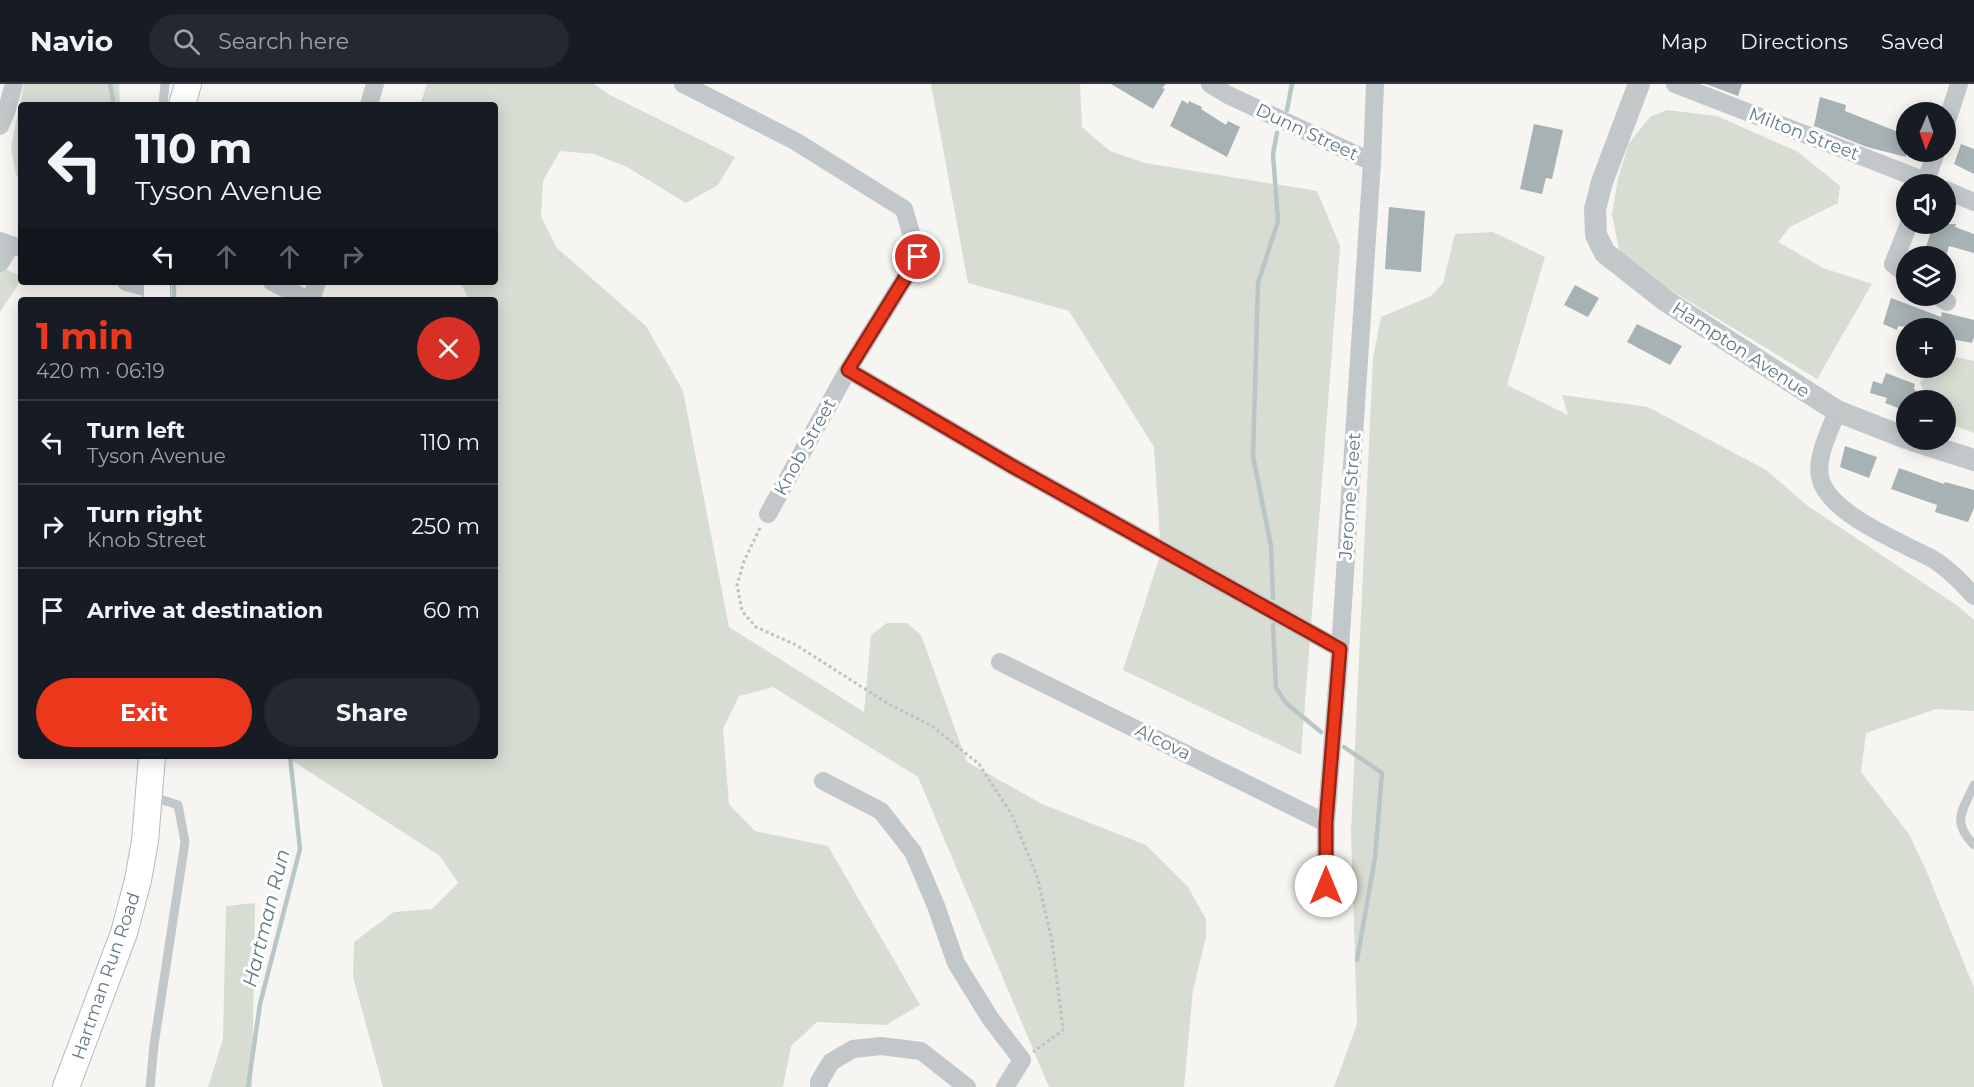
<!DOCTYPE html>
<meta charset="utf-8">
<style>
body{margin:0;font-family:Montserrat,sans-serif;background:#242831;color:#f1f3f6;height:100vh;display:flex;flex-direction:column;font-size:22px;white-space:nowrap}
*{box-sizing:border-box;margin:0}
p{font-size:20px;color:#9ea1a6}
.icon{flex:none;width:33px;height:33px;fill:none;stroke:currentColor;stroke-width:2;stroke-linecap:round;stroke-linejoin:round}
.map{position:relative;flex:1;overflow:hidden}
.side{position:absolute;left:18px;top:213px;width:480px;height:462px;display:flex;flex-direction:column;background:#171b24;border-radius:6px;box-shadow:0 3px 15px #0003}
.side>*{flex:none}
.banner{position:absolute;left:18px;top:18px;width:480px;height:183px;border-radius:6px;box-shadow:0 3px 15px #0003;background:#171b24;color:#f1f3f6;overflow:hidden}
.needle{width:39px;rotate:182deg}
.buttons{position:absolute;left:1896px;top:18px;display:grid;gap:12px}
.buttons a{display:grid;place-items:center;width:60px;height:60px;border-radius:50%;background:#171b24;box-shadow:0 3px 15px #0003;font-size:30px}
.pin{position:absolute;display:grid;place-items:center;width:51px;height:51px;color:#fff;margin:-26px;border:3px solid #fff;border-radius:50%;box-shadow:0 2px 6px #0007}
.me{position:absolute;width:66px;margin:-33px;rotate:0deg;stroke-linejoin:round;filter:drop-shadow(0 0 4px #0008)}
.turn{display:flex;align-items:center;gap:21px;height:126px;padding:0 18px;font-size:27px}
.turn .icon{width:78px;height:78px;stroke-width:2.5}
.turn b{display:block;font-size:42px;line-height:51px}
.lanes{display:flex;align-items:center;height:57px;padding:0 18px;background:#0003;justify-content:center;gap:30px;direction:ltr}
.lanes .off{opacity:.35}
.round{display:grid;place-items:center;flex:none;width:63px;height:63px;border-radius:32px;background:#242831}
.headline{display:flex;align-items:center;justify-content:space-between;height:102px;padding:0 18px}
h1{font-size:36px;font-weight:700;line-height:45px;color:#eb371c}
.action{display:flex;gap:12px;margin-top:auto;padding:12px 18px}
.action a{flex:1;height:69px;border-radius:36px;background:#eb371c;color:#fff;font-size:24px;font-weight:700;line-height:69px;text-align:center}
.action a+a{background:#242831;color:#f1f3f6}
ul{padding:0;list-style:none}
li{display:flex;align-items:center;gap:18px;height:84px;padding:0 18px;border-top:2px solid #363941}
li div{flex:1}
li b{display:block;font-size:22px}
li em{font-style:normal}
header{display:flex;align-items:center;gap:36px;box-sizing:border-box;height:84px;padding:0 30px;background:#171b24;border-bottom:2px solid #363941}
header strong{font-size:28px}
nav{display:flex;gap:33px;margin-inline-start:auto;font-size:21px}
.search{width:420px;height:54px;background:#242831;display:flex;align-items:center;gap:15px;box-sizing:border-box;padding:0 21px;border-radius:33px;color:#9ea1a6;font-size:22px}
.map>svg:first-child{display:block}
</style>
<header>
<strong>Navio</strong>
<div class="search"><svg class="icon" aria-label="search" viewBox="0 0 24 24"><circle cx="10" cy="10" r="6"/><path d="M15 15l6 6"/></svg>Search here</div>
<nav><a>Map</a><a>Directions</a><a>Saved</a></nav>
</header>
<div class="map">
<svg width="1974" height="1003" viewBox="0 0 1974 1003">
<rect width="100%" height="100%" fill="#f6f5f1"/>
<!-- green -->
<path fill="#d7ddd2" d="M24,0H119L120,21H21V94L16,91L11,63Z
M427,0H594L608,10L735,73L718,101L686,119L627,83L594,70L560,67L543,97L541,132L557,164L646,242L683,307L729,543L864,628L871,551L887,539H907L921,551L967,678L1042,720L1146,761L1188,803L1206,835V853L1193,906L1184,1003H1049L918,693L773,603L739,612L723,645L729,720L755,747L828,762L920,921L886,941L817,938L791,962L783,1003H383L353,893L354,858L394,828L432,825L458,799L440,772L285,672H495V331L497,328L495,304V216H469L460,198H495V21H420Z
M931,0H1080L1082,43L1110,67L1145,79L1317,107L1340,162L1301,671L1123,586L1161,469L1154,363L1069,227L968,199Z
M1667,26L1717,32L1798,68L1840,102L1838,119L1790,143L1778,158L1823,184L1872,200L1817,295L1629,181L1619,166L1612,130L1618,94L1629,59L1650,33Z
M1493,148L1545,173L1507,301L1568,331L1562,311L1648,323L1766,386L1808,422L1958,522L1974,536V627L1936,625L1866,649L1861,688L1909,750L1926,786L1974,904V1003H1334L1357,940L1351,747L1373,274L1381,233L1431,212L1443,199L1455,150Z
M0,183L21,192V196L0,228Z
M1946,271L1974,277V349L1946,338V316H1926L1920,298L1933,284H1946Z
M255,819L252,1003H208L223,955L226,822Z"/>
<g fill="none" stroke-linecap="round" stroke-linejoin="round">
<!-- stream -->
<path stroke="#b8c6c8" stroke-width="4.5" d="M110,0L114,21
M1287,26L1292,0
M174,198V216
M1273,514L1271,462L1253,372L1258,199L1278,137L1273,70L1277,49
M1273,541L1276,604L1286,619L1321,648
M1344,663L1382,689L1375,774L1357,876
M248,1003L260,920L300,765L290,672"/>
</g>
<!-- building -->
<path fill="#a7b2b5" d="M1111,0H1166L1162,4L1165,5L1153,25Z
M1706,0H1742L1738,12Z
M1820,13L1846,21L1845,27L1906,51V73L1867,63L1814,42Z
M1182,16L1188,20L1189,17L1202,23L1201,25L1226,41L1228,37L1240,43L1227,73L1170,42Z
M1534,40L1563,46L1552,95L1546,94L1542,110L1520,105Z
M1961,60L1974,65V90L1954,80Z
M1389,123L1425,127L1421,188L1385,185Z
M1933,140H1956L1955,143L1974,150V169L1949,162L1946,172H1932L1924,170Z
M1575,201L1599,214L1588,233L1564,221Z
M1891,214L1941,233L1942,228L1974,236V253L1972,259L1946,254V244H1918L1898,242L1897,246L1883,240Z
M1637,240L1682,262L1670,281L1627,258Z
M1886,289L1915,300L1914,305L1918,308L1915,316H1906V327L1885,319L1887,314L1870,309L1873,297L1882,300Z
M1845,362L1877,373L1869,394L1840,383Z
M1899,384L1944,400L1945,398L1974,406V424L1968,438L1935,428L1937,421L1891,405Z"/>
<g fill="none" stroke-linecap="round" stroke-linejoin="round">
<!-- secondary casing -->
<g stroke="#b4bbbe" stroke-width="28">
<path id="secondary" d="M182,21L188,0
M157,216V198
M66,1003L124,849L138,796L145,757L152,672"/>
</g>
<!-- path -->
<path stroke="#bec0c2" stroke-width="3" stroke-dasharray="3 3" stroke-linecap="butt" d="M760,444L744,477L737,501L742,527L756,543L796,561L887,619L932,642L979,680L1012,731L1037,792L1052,857L1063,946L1033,968"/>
<!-- service -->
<path stroke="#c2c7c9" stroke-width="9" d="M163,21L165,0
M1974,701C1962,728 1951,737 1974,761
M150,712L178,721L185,758L154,961L150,1003"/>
<!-- minor -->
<path stroke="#c2c7c9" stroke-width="18" d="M683,0L795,57L904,125L918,173L848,286L768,430
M1210,0L1228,11L1372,78
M1675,0L1933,100
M369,21L375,0
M1946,40L1959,0
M0,42L6,28L14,0
M1925,100L1936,68
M1946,106L1974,118
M0,157L21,164
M0,179L11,161
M1906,190L1893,180L1909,140
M126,198L157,206
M272,198L308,216
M1937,212L1947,218
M311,216L317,198
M848,286L1012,382L1340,565
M1837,327C1830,347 1816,372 1820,393C1827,429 1900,458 1929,473C1946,482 1961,498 1974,512
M1000,578L1326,739
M823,697L881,727L913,768L936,822L956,879L990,934L1022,976L1005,1003
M1325,823L1326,739L1340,565L1372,78L1375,0
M819,1003V998L831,978L853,965L881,962L921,967L967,1003"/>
<!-- tertiary -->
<path stroke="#c2c7c9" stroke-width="22" d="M1639,0L1602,98L1595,125L1596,151L1605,169L1666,217L1837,327L1906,354
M1912,356L1974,376"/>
<!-- secondary -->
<use href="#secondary" stroke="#fff" stroke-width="26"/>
</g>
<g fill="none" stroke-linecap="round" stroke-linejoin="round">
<!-- route casing -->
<g stroke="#992412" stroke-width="15">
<path id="route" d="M918,173L848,286L1012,382L1340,565L1326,739V802"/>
</g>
<!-- route -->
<use href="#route" stroke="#eb371c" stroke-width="10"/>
</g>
<g text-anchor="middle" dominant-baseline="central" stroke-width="6" stroke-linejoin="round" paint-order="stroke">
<!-- street labels -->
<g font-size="18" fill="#637984" stroke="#fff">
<text transform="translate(1307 48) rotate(25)">Dunn Street</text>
<text transform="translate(1804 50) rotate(21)">Milton Street</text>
<text transform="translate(1741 266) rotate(33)">Hampton Avenue</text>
<text transform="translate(805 363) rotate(-61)">Knob Street</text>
<text transform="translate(1350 412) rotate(-86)">Jerome Street</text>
<text transform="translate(1163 658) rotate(26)">Alcova</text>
<text transform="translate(106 892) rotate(-71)">Hartman Run Road</text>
</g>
<!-- water labels -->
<g font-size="20" font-style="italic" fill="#5f7b81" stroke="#fff">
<text transform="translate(266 834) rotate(-76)">Hartman Run</text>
</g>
</g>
</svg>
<div class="buttons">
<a><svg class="needle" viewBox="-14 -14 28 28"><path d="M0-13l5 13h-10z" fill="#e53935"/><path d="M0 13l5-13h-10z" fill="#9ea1a6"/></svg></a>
<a><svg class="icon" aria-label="sound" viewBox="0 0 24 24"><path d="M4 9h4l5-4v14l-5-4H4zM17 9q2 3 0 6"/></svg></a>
<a><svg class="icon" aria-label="layers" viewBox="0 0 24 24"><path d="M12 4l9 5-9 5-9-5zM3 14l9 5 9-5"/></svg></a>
<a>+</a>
<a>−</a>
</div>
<div class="pin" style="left:918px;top:173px;background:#d93025"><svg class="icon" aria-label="arrive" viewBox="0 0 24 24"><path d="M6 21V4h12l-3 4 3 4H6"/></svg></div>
<svg class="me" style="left:1326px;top:802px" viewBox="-20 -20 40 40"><circle r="19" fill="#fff"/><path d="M0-13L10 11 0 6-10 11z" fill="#eb371c"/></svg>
<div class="banner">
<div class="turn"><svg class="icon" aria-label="left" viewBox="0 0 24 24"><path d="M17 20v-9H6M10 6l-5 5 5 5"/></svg><div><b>110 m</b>Tyson Avenue</div></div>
<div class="lanes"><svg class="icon" aria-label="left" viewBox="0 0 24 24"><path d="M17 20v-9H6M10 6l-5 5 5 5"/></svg><svg class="icon off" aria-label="ahead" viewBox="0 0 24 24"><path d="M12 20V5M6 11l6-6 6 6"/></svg><svg class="icon off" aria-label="ahead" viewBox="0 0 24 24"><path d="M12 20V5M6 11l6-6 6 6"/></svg><svg class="icon off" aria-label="right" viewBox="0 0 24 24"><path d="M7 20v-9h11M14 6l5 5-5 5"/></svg></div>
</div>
<section class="side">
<div class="headline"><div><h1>1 min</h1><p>420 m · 06:19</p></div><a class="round" style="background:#d93025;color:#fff"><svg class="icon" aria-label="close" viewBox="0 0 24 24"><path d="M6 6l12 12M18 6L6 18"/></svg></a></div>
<ul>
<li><svg class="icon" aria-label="left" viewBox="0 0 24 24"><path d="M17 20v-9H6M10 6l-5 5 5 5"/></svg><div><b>Turn left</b><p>Tyson Avenue</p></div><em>110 m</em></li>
<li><svg class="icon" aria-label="right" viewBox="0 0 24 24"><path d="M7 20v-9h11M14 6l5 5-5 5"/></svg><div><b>Turn right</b><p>Knob Street</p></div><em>250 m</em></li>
<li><svg class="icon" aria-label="arrive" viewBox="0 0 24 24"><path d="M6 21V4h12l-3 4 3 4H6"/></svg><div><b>Arrive at destination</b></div><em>60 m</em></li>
</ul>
<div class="action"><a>Exit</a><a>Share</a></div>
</section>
</div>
